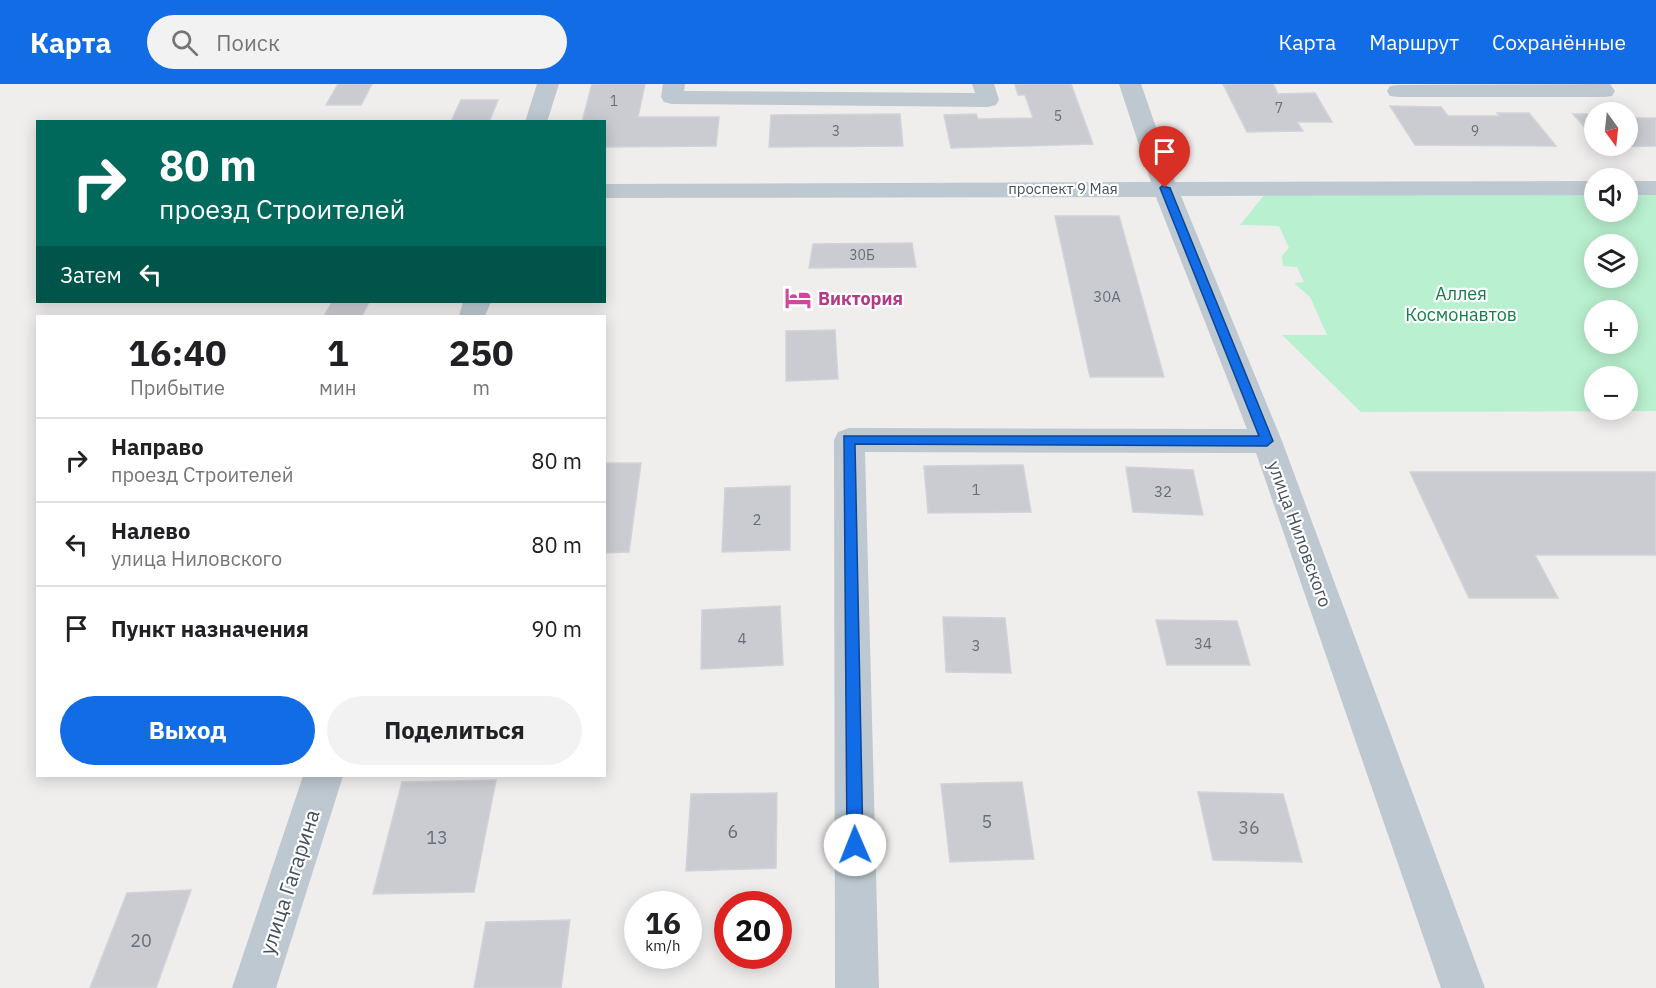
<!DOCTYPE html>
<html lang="ru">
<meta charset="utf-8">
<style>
body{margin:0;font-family:"IBM Plex Sans",sans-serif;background:#f2f2f2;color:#202124;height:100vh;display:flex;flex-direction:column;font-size:22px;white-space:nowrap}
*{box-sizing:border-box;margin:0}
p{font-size:20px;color:#757577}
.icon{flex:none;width:33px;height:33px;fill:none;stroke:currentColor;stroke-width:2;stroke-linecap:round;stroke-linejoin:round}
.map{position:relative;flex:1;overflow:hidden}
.side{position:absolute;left:36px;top:231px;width:570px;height:462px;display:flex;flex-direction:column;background:#fff;border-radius:0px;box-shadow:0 3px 15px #0003}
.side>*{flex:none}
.guide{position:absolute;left:36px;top:36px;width:570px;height:183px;border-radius:0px;box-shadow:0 3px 15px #0003;background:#00695c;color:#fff;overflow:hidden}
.needle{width:39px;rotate:165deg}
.buttons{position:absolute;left:1584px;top:18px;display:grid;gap:12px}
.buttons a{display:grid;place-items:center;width:54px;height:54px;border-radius:50%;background:#fff;box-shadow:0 3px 15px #0003;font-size:30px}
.speed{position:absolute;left:624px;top:807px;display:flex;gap:12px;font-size:30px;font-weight:700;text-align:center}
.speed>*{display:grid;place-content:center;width:78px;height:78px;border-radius:50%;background:#fff;box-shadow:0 3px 15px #0003;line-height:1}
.speed small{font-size:15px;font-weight:400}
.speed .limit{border:9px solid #d22;background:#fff;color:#111}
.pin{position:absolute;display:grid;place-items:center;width:51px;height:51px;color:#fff;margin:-62px -26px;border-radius:50% 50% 50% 0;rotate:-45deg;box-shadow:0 0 6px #0007}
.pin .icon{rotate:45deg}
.me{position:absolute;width:66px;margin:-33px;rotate:359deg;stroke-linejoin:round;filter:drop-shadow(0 0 4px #0008)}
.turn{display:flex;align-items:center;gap:21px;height:126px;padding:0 24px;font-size:27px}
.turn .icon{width:78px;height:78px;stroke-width:2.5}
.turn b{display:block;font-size:42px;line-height:51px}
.then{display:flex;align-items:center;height:57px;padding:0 24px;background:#0003;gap:12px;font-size:22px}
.eta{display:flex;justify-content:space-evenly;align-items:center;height:102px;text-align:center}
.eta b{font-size:36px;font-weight:700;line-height:42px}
.primary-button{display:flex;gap:12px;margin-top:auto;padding:12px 24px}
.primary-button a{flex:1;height:69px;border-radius:36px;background:#126ce5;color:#fff;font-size:24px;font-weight:700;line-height:69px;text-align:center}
.primary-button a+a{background:#f2f2f2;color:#202124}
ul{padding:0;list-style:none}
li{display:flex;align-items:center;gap:18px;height:84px;padding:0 24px;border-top:2px solid #e0e0e0}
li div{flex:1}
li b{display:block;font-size:22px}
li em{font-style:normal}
header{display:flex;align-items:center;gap:36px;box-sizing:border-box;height:84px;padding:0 30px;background:#126ce5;color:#fff}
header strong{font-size:28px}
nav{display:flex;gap:33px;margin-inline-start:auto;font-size:21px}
.search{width:420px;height:54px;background:#f2f2f2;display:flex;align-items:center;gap:15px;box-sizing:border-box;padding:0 21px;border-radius:33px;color:#757577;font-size:22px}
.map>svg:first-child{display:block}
</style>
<header>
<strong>Карта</strong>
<div class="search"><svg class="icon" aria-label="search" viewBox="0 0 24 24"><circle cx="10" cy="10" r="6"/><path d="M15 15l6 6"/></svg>Поиск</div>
<nav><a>Карта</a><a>Маршрут</a><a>Сохранённые</a></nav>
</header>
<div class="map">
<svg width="1656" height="904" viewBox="0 0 1656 904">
<rect width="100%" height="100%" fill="#f0eded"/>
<!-- green -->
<path fill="#b9f0cf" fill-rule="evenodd" d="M1265,110H1594V128H1628V110H1656V327L1361,328L1282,251H1327L1310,213L1294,199L1304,198L1297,183L1283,182L1282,172L1289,164L1279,142L1240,141ZM1594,160H1628V194H1594ZM1594,226H1628V260H1594ZM1594,292H1628V326H1594Z"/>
<!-- building -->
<path fill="#caccd2" stroke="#d1d3d9" stroke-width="1.5" d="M338,0H372L361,21H326Z
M592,0H645L638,33H719L716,62L604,63V38H582Z
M1015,0H1071L1093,60L951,64L944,31L976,30L978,35L1033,34L1025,11H1018Z
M1223,0H1273L1278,10L1315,9L1332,38H1297L1303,47L1247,48Z
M461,16H498L489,38H451Z
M1390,22L1441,23L1448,32H1500L1497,29H1529L1556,62L1415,61Z
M900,30L903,62L769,63L771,31Z
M1573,30H1594V54Z
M1628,34H1656V62L1602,63L1628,62Z
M1055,132H1119L1164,293H1090Z
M912,159L916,183L809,184L813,160Z
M332,218H369L362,232H324Z
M835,246L838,295L786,297V247Z
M604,379H641L629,468L604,469Z
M1023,381L1031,428L928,429L924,382Z
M1126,383L1193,386L1203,431L1133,428Z
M1410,388H1656V471H1535L1558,514H1469Z
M790,402V466L722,468L725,404Z
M780,522L783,581L701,585L702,526Z
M943,533L1005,534L1011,589L946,588Z
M1156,536L1237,537L1250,581H1167Z
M496,696L474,808L373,810L402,698Z
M1022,698L1034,775L950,778L941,700Z
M1198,708L1283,710L1302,778L1213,776Z
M777,709L776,784L686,787L691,710Z
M191,806L156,904H90L127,809Z
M570,836L561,904H474L486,838Z"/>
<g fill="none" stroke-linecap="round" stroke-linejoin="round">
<!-- minor -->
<path fill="#bdc8d0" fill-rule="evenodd" d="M537,0H559L547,38H525Z
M663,0H685L684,7L975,9L972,0H994L999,16L996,21L988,23L672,20L664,18L661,13Z
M1119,0H1141L1175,98L1594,97V111L1181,112L1282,357L1485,904H1441L1256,369L865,368L879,904H835L834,356L838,348L849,344L1247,345L1156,113L604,114V100L1151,98Z
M1610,0L1615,7L1612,12L1604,13H1398L1390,12L1387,7L1390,2L1398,1Z
M1628,97H1656V111H1628Z
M463,218H491L485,232H459Z
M303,692H343L276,904H232Z"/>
</g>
<!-- route -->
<path fill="#126ce5" stroke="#0c4695" stroke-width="1.5" d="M1162,102L1170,104L1273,357L1267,362L855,360L863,761L861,767L855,769L849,767L847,761L844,352H1259L1160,104Z"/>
<!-- icons -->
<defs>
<g id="hotel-bare" transform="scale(2.07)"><path d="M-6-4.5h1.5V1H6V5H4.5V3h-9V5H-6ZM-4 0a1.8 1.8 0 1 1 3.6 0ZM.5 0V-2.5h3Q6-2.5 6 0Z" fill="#d1479c" stroke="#fff" stroke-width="2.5" paint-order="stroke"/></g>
</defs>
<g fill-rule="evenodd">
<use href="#hotel-bare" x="798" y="214"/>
</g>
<g text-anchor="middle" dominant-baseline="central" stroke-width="4.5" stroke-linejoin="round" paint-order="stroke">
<!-- far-number labels -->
<g font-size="14" fill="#666f79">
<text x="614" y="17">1</text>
<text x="1279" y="24">7</text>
<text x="1058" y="32">5</text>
<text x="836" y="47">3</text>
<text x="1475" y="47">9</text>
<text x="862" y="171">30Б</text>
</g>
<!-- far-street labels -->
<g font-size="15" fill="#45505b" stroke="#fff">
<text x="1063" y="104">проспект 9 Мая</text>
</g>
<!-- number labels -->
<g font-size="15" fill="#666f79">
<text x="1107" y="212">30А</text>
<text x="976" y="405">1</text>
<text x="1163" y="407">32</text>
<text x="757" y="435">2</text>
<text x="742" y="554">4</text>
<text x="1203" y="559">34</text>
<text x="976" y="561">3</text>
</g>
<!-- park labels -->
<g font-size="18" fill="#137f4a" stroke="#fff">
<text x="1461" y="209">Аллея<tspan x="1461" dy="21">Космонавтов</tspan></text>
</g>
<!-- hotel labels -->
<g font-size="18" font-weight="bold" fill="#b23c85" stroke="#fff" text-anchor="start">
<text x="818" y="214">Виктория</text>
</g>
<!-- street labels -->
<g font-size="18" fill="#45505b" stroke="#fff">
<text transform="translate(1300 450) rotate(70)">улица Ниловского</text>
</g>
<!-- near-number labels -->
<g font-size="18" fill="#666f79">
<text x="987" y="737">5</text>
<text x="1249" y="743">36</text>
<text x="733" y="747">6</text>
<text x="437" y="753">13</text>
<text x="141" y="856">20</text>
</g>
<!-- near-street labels -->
<g font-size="21" fill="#45505b" stroke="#fff">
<text transform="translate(289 798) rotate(-72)">улица Гагарина</text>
</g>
</g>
</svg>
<div class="buttons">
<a><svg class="needle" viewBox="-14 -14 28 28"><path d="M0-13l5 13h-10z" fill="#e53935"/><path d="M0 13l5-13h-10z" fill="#757577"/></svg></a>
<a><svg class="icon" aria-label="sound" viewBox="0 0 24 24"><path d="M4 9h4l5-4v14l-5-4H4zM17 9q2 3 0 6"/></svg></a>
<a><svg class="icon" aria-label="layers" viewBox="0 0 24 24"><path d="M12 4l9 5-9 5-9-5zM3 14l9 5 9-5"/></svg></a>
<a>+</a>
<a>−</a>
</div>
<div class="speed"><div>16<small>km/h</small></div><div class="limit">20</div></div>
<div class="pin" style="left:1165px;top:104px;background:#d93025"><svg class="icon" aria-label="arrive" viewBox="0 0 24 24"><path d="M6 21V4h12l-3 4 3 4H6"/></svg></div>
<svg class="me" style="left:855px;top:761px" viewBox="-20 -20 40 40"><circle r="19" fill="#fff"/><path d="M0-13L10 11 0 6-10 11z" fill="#126ce5"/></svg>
<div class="guide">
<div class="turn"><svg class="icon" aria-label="right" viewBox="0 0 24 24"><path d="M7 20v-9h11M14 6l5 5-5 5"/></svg><div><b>80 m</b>проезд Строителей</div></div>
<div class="then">Затем<svg class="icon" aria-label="left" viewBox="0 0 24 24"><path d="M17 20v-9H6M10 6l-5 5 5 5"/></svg></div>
</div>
<section class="side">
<div class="eta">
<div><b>16:40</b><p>Прибытие</p></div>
<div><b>1</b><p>мин</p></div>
<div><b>250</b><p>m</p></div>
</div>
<ul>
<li><svg class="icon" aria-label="right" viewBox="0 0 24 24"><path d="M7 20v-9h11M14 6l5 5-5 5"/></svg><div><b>Направо</b><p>проезд Строителей</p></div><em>80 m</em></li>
<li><svg class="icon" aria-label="left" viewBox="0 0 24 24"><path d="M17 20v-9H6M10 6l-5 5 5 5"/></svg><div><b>Налево</b><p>улица Ниловского</p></div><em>80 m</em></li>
<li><svg class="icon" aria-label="arrive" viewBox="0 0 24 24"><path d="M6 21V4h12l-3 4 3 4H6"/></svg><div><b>Пункт назначения</b></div><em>90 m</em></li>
</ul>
<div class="primary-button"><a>Выход</a><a>Поделиться</a></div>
</section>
</div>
